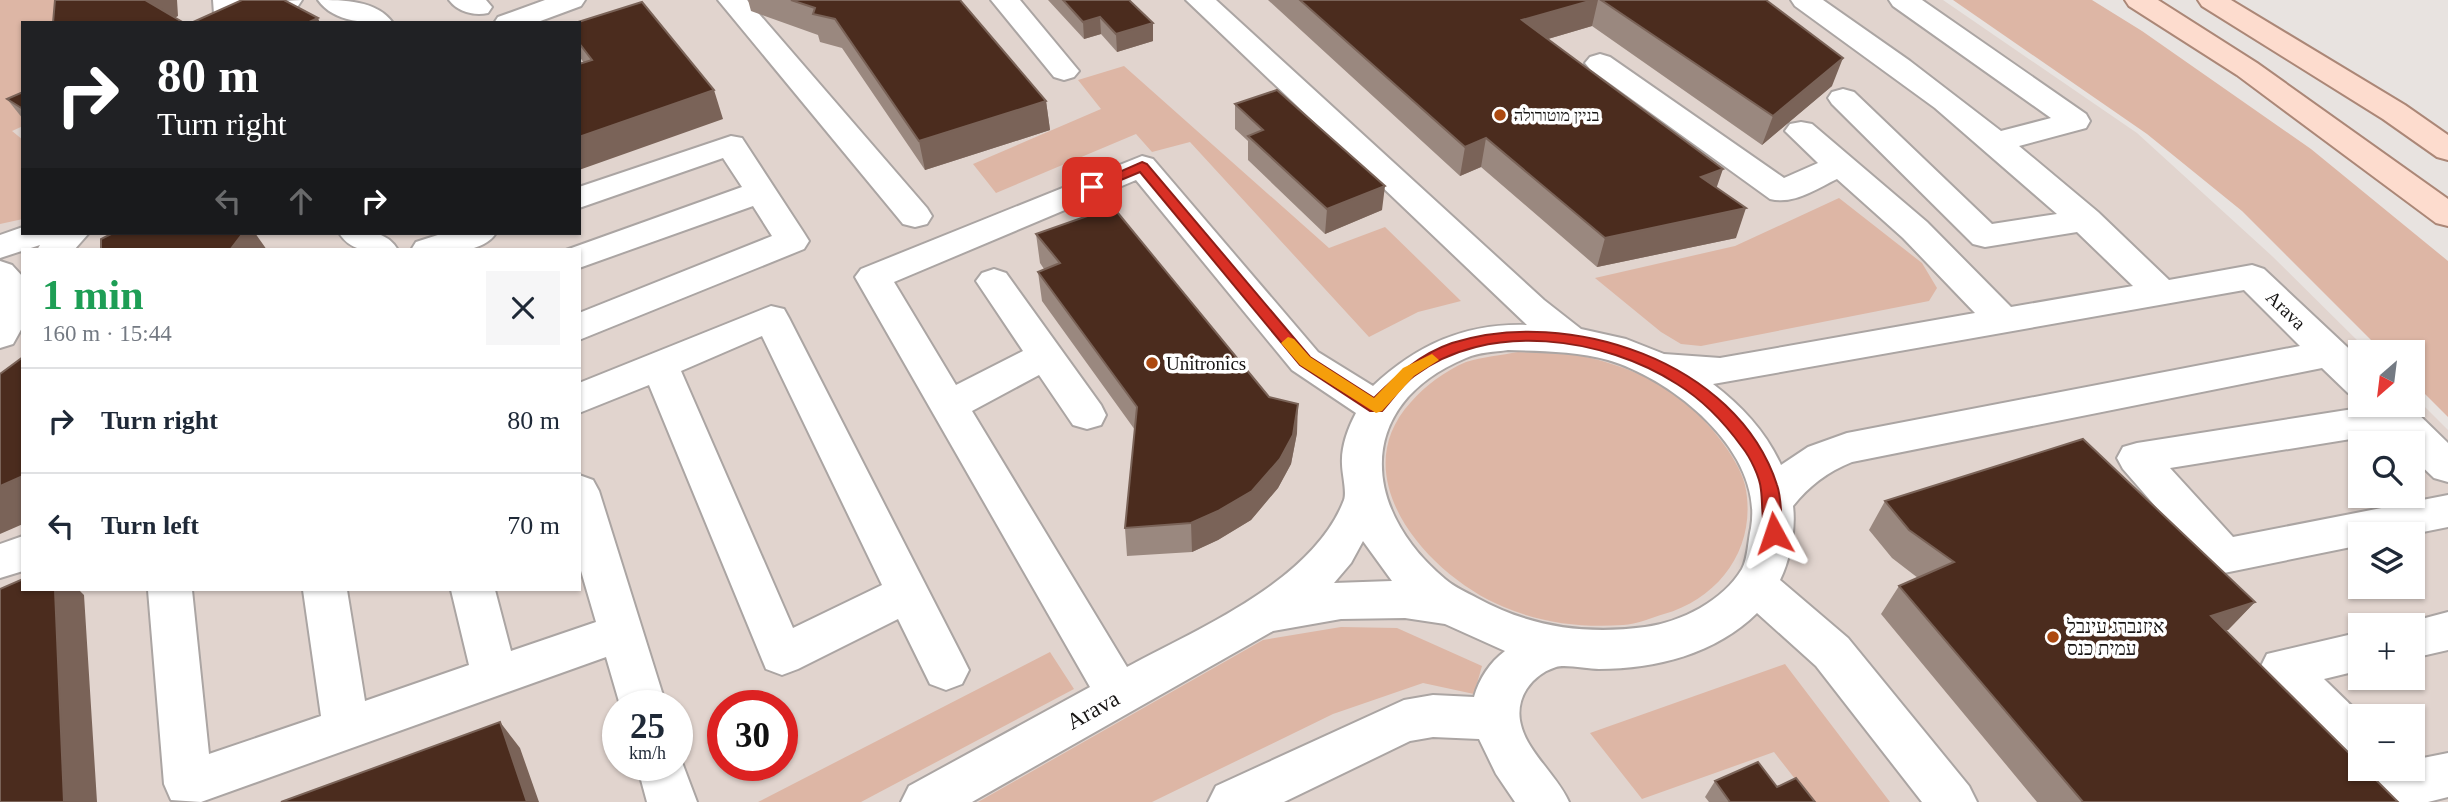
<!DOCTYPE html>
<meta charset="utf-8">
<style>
body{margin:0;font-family:"Times New Roman","Noto Sans Hebrew",serif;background:#f6f6f7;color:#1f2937;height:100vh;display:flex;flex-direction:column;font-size:26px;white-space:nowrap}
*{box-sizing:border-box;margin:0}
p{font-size:23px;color:#747a83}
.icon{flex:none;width:38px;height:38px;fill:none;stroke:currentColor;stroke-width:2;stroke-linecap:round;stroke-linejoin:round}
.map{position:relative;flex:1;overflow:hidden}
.side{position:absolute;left:21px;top:248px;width:560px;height:343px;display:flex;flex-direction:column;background:#fff;border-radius:0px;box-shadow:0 2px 5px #0004}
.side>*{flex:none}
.banner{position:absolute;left:21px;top:21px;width:560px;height:214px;border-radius:0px;box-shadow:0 2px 5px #0004;background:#202124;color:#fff;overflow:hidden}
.needle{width:46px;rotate:208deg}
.buttons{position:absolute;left:2348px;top:340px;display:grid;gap:14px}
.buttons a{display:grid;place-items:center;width:77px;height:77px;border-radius:0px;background:#fff;box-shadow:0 2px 5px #0004;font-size:35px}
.speed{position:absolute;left:602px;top:690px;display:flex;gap:14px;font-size:35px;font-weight:700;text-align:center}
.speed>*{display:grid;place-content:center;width:91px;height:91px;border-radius:50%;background:#fff;box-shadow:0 2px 5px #0004;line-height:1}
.speed small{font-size:18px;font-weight:400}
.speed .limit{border:10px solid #d22;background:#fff;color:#111}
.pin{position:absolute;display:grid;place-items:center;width:60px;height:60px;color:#fff;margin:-30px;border-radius:14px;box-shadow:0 4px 10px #0006}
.me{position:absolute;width:77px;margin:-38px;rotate:355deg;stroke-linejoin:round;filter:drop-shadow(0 0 5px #0008)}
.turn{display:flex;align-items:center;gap:24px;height:147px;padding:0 21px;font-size:32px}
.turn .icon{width:91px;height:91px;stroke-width:2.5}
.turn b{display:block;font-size:49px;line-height:60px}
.lanes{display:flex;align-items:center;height:66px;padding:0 21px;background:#0003;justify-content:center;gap:35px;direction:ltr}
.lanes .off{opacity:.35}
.round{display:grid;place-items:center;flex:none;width:74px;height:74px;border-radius:0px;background:#f6f6f7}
.summary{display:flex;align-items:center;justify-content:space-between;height:119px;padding:0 21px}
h1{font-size:42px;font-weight:800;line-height:52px;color:#1e9e55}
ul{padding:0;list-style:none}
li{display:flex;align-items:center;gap:21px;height:105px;padding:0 21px;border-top:2px solid #e0e1e3}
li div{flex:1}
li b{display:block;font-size:26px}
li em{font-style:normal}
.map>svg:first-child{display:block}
</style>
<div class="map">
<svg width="2448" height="802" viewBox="0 0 2448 802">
<rect width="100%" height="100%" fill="#e8e3e0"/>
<!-- built -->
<path fill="#e1d4ce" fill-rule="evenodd" d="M0,0H1943L2137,133L2272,256L2369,352H2361V404H2413V395L2448,430V802H0ZM23,23H579V233H23ZM23,250H579V590H23ZM2361,443H2413V495H2361ZM2361,534H2413V586H2361ZM2361,625H2413V677H2361ZM618,705H677V765H618ZM723,705H782V765H723ZM2361,716H2413V768H2361Z"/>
<!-- green -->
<path fill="#ddb6a5" d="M0,0H68L66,23H23V126L12,131L23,140V219L0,224Z
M1953,0H2092L2142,31L2311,149L2448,261V417L2413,382V352H2383L2242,211L2147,134Z
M1124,66L1329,248L1385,227L1461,301L1418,312L1369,337L1190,142L1152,152L1136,134L996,193L973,164L1101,109L1078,80Z
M1839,198L1922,263L1937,288L1929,301L1701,346L1681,344L1661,332L1595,278L1735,246Z
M1518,352C1537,353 1558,351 1577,355C1613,362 1654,377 1683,400C1705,419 1738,456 1745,485C1758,545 1721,598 1664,614C1651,618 1637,624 1623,625C1583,628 1541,623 1504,607C1430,577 1341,478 1411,402C1426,385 1445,371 1466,362C1482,357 1502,355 1518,352Z
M1341,627L1397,628L1482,666L1474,694L1423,683L1333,714L1152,802H978L1263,640Z
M1050,652L1074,689L861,802H758Z
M1785,664L1890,802H1813L1774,752L1642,799L1590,733Z"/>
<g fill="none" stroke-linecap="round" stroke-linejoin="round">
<!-- minor casing -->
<g stroke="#aba5a3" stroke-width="4">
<path id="minor" d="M213,0H241V3L302,0L298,6L228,22L218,20L214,14Z
M318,0C343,0 377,0 393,23C368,23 334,23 318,0Z
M449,0H486L492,7L488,13C474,16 458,12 449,0Z
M545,0H585L581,6L535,23H494L498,17Z
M718,0H747L927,208L932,216L927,224L915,227L903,224Z
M991,0H1020L1074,65L1079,71L1074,77L1064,80L1054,77Z
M1186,0H1216L1544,300L1581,329L1626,339L1664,354L1720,358L1975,313L1903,238L1837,179C1816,189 1794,205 1770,199L1590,69L1585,63L1590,57L1600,54L1610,57L1784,178L1818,163L1785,131L1790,124L1801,122L1812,124L1927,222L2011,307L2133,286L2077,232L1985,247L1973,244L1832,104L1828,98L1832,92L1843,89L1854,92L1992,224L2057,214L1935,108L1795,6L1791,0H1823L1910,61L2001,131L2051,118L1893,6L1889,0H1922L2086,114L2090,121L2086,128L2019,146L2098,212L2169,280L2252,265L2264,269L2361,360V397L2348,393L2322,368L1852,462C1827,472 1809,486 1793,506C1796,529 1790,560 1780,580L1848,638L1969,786L1977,802H1922L1816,666L1757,613C1715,654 1656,669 1599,669C1588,669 1565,664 1556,667C1531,675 1514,699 1521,725C1528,753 1557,775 1569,802H1515L1496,774L1479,739L1433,737L1410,741L1284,802H1208L1216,786L1404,700L1433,695L1474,697C1479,679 1490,662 1505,651L1445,624L1405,618L1341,619L1273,631L972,802H901L909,786L1090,687L855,277L861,269L1142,156L1153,159L1318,352L1373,386C1417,345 1465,323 1527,325ZM1136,180L1292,370L1356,413C1348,428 1341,447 1342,464C1342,474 1347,492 1344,500C1313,581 1199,628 1127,667L972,411L1039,375L1073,425L1087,429L1101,425L1106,415L1101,405L1006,273L994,269L982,273L976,281L1023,351L956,385L894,282ZM2244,290L2300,346L1847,433L1808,447L1781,465C1766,432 1742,406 1713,384ZM1508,350C1541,351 1576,351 1608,360C1673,379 1764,452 1751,528C1748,540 1748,558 1742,569C1723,601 1681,622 1645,627C1585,635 1530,627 1477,598C1466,592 1454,587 1445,579C1360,508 1355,404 1466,358C1479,352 1495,352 1508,350ZM1363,541L1392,581L1334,583L1351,563Z
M731,136L742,138L804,233L809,241L804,249L579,340V313L772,236L753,206L579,268V250H566L742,187L723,158L579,208V187Z
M23,227V233H89L74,250H37L40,245L0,258V235Z
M339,233C362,232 385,228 398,250C375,251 353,255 339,233Z
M444,233H496C481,257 435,251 411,250L416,242Z
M0,261L12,265L23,277V326L13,344L0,348Z
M771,306L784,309L789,318L962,656L969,670L962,684L946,690L930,684L898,619L798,669L782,675L766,669L649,385L579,413V383ZM762,336L882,585L793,628L681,371Z
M2364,404H2407L2411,407L2448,443V482L2434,478L2413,458V443H2398L2388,433L2170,468L2233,537L2448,495V527L2413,534H2361V545L2224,573L2209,568L2123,469L2117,458L2123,447L2137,443L2366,407Z
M579,475L593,480L599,491L666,705H620L606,657L201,802L171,800L164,784L148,590H192L209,754L321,716L303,590H347L365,701L469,665L451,590H495L511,651L596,622L579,564Z
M23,536V571L0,578V544Z
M2448,612V650L2413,658V625H2399Z
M2361,632V670L2324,679L2362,716L2361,769L2344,762L2267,682L2260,668L2267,654Z
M677,749L697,802H647L637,765H677Z
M2448,753V797L2428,802H2382L2375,786L2382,770L2413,768V760Z"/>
</g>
<!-- major casing -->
<g stroke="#ab8777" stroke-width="4">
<path id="major" d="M2125,0H2158L2257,63L2448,199V226L2436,223L2237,75L2129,6Z
M2198,0H2231L2405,105L2448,135V160L2437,157L2383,119L2202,6Z"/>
</g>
<!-- minor -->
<use href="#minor" fill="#fff" fill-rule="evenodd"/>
<!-- major -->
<use href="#major" fill="#fddcce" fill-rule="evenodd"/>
</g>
<!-- wall -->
<path fill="#9a887f" d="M748,0H960L1046,101L1050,130L925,170L842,48L820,42L818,35L751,11Z
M1048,0H1129L1153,41L1117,52L1101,34L1084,39Z
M1268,0H1766L1832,86L1762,145L1592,26L1548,39L1717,188L1736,238L1597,267L1481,167L1460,176Z
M579,23L723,119L584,63L579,56Z
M23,92V119L7,99Z
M1235,104L1382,210L1325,234L1248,160V141L1235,129Z
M1036,234L1297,433L1291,464L1278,488L1251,520L1218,540L1192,552L1127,556L1125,528L1135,430L1042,301L1038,272L1044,269L1040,263Z
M1885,501L2255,602L2228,630H2225L2398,802H2037L1881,614L1899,586L1918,578L1892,558L1869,530Z
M1715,781L1777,787L1815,802H1709L1705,797Z"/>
<!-- shaded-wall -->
<path fill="#7a6358" d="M143,0H177L178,16L166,23Z
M1593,0H1598L1592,26L1517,48L1522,20Z
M1100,17L1101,34L1084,39L1083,22Z
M318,18L320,23H307Z
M1153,23V41L1117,52L1116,34Z
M1843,58L1832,86L1762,145L1773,116Z
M714,90L723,119L579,170V137Z
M1046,101L1050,130L925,170L919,141Z
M1486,138L1481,167L1460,176L1465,147Z
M1723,169L1713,198L1701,177Z
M1385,186L1382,210L1325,234L1327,209Z
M1746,208L1736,238L1597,267L1605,238Z
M243,233H255L267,250H230Z
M1298,404L1297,433L1291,464L1278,488L1251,520L1218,540L1192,552L1191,523Z
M23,476V524L0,534V486Z
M55,590H79L84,595L97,802H64Z
M2255,602L2228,630L2185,644L2211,616Z
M500,722L520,748L539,802H527Z"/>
<!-- building -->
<path fill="#4b2c1e" stroke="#7a6358" stroke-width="2" d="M55,0H145L184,23H53Z
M242,0H284L318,18L307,23H191Z
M791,0H960L1046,101L919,141L835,19L813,14L815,8Z
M1063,0H1129L1153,23L1116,34L1100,17L1083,22Z
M1300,0H1593L1522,20L1723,169L1701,177L1746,208L1605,238L1486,138L1465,147Z
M1601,0H1766L1843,58L1773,116Z
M642,2L714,90L579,137V64L592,60L579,43V23H575Z
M1277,90L1385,186L1327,209L1248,136L1263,130L1235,104Z
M23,92V109L7,99Z
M1113,207L1269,397L1298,404L1293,435L1280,459L1252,491L1218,511L1191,523L1125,528L1137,407L1038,272L1060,263L1036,234Z
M113,233H243L230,250H101V239Z
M23,357V476L0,486V374Z
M2083,439L2255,602L2211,616L2361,765V768H2364L2398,802H2083L1899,586L1954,562L1909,530L1885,501Z
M23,579V590H55L64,802H0V589Z
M500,722L527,802H281Z
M1758,762L1777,787L1796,778L1815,802H1730L1715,781Z"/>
<!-- route -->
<path fill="#d93025" stroke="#8d1f18" stroke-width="2" d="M1142,162L1147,164L1310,357L1374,398C1397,375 1420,354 1452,343C1567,306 1737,361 1777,485C1782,499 1781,518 1782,533L1780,538H1767C1761,524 1763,505 1761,490C1760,477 1750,457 1742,447C1724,422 1703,400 1677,384C1604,337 1488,320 1414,376C1402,385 1392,400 1382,411H1370L1300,365L1140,172L1097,190H1087L1085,187Z"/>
<!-- slow -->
<path fill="#f59e0b" d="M1288,337L1294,339L1310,357L1374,398L1403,368L1432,354L1439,360L1414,376L1382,411L1376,413L1300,365L1281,343Z"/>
<!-- markers -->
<g fill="#ac4910" stroke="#fff" stroke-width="2.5">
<circle cx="1500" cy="115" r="7"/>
<circle cx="1152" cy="363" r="7"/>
<circle cx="2053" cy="637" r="7"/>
</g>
<g text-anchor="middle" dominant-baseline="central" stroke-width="7" stroke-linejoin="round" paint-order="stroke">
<!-- far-poi labels -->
<g font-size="16" fill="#161413" stroke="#fff" text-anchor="start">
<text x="1514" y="115">בניין מוטורולה</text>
</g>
<!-- street labels -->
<g font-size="19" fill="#161413" stroke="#fff">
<text transform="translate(2286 310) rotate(44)">Arava</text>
</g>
<!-- poi labels -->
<g font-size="19" fill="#161413" stroke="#fff" text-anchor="start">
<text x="1166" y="363">Unitronics</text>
<text x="2067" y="626">איזנברג עינבל<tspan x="2067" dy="22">עמית כנס</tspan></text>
</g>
<!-- near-street labels -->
<g font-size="23" fill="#161413" stroke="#fff">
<text transform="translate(1093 710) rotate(-29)">Arava</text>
</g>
</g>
</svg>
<div class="buttons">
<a><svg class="needle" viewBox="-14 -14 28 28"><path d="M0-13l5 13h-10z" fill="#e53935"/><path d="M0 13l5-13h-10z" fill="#747a83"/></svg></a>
<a><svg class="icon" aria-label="search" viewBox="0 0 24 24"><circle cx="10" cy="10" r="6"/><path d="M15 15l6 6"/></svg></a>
<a><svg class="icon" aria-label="layers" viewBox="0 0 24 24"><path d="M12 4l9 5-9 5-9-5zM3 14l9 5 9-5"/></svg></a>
<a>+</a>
<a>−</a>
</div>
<div class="speed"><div>25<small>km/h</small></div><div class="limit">30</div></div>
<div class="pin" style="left:1092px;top:187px;background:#d93025"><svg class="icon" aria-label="arrive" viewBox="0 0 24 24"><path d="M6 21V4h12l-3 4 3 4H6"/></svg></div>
<svg class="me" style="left:1774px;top:533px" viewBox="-20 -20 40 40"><path d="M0-17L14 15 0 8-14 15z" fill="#d93025" stroke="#fff" stroke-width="4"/></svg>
<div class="banner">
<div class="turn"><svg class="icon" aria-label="right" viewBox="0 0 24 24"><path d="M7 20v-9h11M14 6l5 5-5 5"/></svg><div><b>80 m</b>Turn right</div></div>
<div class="lanes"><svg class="icon off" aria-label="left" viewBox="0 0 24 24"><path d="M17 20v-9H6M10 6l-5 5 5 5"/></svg><svg class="icon off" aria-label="ahead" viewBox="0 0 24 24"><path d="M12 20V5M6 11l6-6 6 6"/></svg><svg class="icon" aria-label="right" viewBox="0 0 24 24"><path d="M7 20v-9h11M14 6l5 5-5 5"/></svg></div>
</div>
<section class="side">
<div class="summary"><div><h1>1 min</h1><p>160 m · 15:44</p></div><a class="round"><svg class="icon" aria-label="close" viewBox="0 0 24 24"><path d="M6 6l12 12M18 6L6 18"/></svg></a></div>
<ul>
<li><svg class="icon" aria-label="right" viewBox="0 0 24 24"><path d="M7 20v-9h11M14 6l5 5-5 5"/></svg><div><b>Turn right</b></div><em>80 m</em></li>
<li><svg class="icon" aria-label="left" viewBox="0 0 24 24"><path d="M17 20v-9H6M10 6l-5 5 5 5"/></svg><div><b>Turn left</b></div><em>70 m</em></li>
</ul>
</section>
</div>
